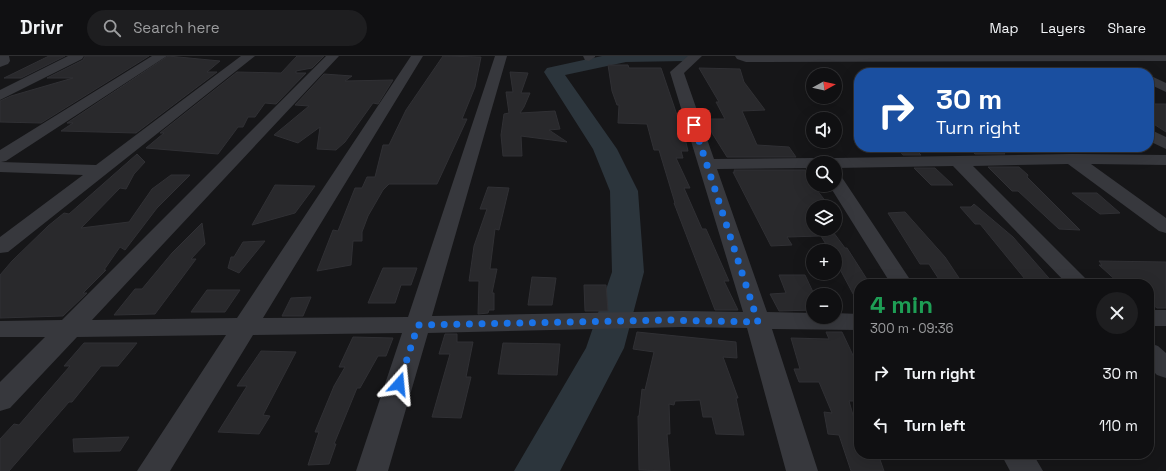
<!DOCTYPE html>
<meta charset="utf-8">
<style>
body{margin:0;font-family:"Space Grotesk",sans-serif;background:#1e1e20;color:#f1f3f6;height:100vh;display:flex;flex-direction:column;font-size:15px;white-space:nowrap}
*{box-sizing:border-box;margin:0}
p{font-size:13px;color:#9c9d9f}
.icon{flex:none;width:22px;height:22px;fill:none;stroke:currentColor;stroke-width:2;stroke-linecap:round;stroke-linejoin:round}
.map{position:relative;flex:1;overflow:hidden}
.sheet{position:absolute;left:854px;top:223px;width:300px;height:180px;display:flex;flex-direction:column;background:#101012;border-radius:16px;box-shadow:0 4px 16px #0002,0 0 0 1px #303032}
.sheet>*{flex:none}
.hud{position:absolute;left:854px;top:12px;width:300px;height:84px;border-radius:16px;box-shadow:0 4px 16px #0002,0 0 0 1px #303032;background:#1a4fa0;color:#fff;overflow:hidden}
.needle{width:26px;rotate:82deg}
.controls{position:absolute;left:806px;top:12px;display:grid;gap:8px}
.controls a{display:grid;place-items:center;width:36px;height:36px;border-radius:50%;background:#101012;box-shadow:0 4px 16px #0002,0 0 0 1px #303032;font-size:20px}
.pin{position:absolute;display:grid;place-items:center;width:34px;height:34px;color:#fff;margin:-17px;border-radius:8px;box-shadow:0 2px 6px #0006}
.me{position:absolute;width:44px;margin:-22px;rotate:18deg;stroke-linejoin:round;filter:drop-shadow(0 0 3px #0008)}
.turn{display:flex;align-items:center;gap:14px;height:84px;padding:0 16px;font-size:18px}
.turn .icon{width:52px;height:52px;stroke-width:2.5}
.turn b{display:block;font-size:28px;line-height:34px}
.round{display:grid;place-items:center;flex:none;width:42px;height:42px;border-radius:21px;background:#1e1e20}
.overview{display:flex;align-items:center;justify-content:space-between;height:68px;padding:0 16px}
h1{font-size:24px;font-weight:800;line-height:30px;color:#1e9e55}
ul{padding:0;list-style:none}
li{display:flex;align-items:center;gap:12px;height:52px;padding:0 16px}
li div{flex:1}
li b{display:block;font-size:15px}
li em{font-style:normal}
header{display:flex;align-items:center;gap:24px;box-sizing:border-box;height:56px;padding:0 20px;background:#101012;border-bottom:1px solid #303032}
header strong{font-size:19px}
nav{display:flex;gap:22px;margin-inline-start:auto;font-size:14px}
.search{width:280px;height:36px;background:#1e1e20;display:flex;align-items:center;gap:10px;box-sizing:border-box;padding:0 14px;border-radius:22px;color:#9c9d9f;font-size:15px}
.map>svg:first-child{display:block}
</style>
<header>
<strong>Drivr</strong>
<div class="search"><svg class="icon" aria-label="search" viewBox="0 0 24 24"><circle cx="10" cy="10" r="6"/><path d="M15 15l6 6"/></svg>Search here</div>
<nav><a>Map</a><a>Layers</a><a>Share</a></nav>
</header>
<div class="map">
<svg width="1166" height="415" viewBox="0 0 1166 415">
<rect width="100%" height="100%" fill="#161618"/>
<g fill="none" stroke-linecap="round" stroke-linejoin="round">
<!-- river -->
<path fill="#2c353c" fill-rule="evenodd" d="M602,0H694L691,4L685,5L626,6L565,19L617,93L638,135L644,216L624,292L560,415H514L586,292L612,216L610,135L593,93L544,16L547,12Z"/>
</g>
<!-- building -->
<path fill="#29292c" stroke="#303034" d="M49,0H65L21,22H4Z
M85,0H149L41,67L0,66V45L11,40L73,22H47L83,4Z
M168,0L220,5L207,16H217L136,77L61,75L73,67H67Z
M297,0H324L312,12L296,15V17H306L276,48L265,47L255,61H248L243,71H238L218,98L146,92L164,77H160L237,16L281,17Z
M443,0L481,1L475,31L462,63H467L437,128H389L383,134L368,160L362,176V185H353L351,209L317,215L333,174L338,175L355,132H362L367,121H375L383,89H389L406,54Z
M608,9H628L629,12H661L679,65H681L688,95H681L683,102H676L690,132H684L702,173H706L729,225H724L738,254H715L674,147H675L659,94H654L647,68L618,67L619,49H617L612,35Z
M699,12L740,13L744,26L765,54L742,55L757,89L789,91L796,101H727L712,77L708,63H725L716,46H719Z
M510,16L528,17L521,37H530L524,51L520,57L555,55L560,73L549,74L567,86L521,80L522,100H503L501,79L504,58L509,57L506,36H513Z
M324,18L352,20L345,25L393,24L378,48L373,47L345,86L336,94L317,93L320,71L298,87L274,79L309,50L295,49Z
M1149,48H1166V76L1149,65Z
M968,91H997L1005,98H975Z
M897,92L915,93L921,99H903Z
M137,98L145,106L134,118L126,133L120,132L81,172L129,166L152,133L171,119H190L157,152L125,194L120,191L104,214H106L83,237H87L63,260L0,262V219L12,205L48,170L64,157L69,158Z
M988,111H1019L1028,119L1027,121L1080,174L1059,173L1018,135H1012Z
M914,112H935L953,129H931Z
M734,114H805L813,125V129L830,151H813V173H831L845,192H847L870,228H859V249L835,204V195H830L821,180L787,181L792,189L771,190L733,116H735Z
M275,129L315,130L295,157L252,169Z
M488,131L509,132L499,174L495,173L490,213H497L492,237H494V254H489L488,257L478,258L479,225H469L474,190L487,153H480Z
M1072,137H1097L1120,157L1100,158Z
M974,148L1013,181L1054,228H1029L980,168H975L960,151H971Z
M905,156L945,201L963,228H942L929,208H920L888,157Z
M202,167L205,188L191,203H196L155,258L114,259L135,233H142L172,197Z
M265,185L239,217L228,212L231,201H234L243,186Z
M1099,205L1166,206V252H1157L1153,249H1149V228H1120L1099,209H1102Z
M383,212H417L411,229H401L395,247H368Z
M779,219H805L813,236V254L779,255L770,238L786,237Z
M532,221L556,222L552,249H528Z
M584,229H606L608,255H585Z
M207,234H240L225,256H191Z
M311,241L303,260H282L291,242Z
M637,276L736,286L737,302L723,301L738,342H736L744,379L716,378L712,361H703L700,344L675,345L674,349L669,348L670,378H667L670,415L639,414L638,360H639L642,333L645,334L654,296L633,293Z
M826,276H842L859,312V345H849L859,380V398H878L884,415H851L839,379L828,378L824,356L832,357L819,326H799L794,313H800L791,282L829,283Z
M445,278H457V286H473L466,321H471L461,362L432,361L450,298H439Z
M353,281L393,282L386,300H378L360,332H357L334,388H336L329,408L308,409L319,376H315L334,330L345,311H339Z
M84,287H137L118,310H101L72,346H69L9,415H0V383L14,368L19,369L70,310H64Z
M503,287L560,288L557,319L498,318Z
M261,295L296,296L263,359L270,360L259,378L218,376L247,330H237Z
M129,381L120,395L74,396L73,383Z"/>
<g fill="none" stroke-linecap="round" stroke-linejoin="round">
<!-- minor -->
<path fill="#37383d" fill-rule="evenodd" d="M0,0H9L10,5L8,8L0,11Z
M68,0H84L82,3L0,44V34Z
M152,0H167L6,105L1,106L96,109L241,0H255L8,196L0,197V181L83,119L0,116V94Z
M326,0H339L92,264L237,262L411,0H423L263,262L408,261L495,0H507L432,260L682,255L743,256L670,16L688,0H702L684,17L714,103L813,102L819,103L822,107H813V112L717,113L767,256L813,257V261H835V257L859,258V274L772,273L818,415H786L747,272L682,271L428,277L388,415H356L402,277L253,279L170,415H137L226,279L77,281L10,352L0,355V326L45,281H0V265L62,264Z
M583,0H595V1L589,5L585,4Z
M735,0H1166V5L746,6L737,3Z
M1149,19L1166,27V36L1149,28Z
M1149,73L1166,81V93L1149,85Z
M1072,98L1166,99V109L1091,108L1166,162V177L1159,175L1068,108L973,110L1091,228H1067L953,110L835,112V107H826L829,103L835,102Z
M835,119L841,120L913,228H891L829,129H835Z
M1149,254H1166V270H1149Z
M1149,287L1158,290L1166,297V322L1157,319L1149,311Z
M1001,398H1033L1043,415H1010Z"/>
</g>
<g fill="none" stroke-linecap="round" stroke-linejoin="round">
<!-- route -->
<path stroke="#1a73e8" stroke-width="7" stroke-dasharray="0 12.6" d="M399,328L418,269L666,264L758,266L694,69"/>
</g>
</svg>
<div class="controls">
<a><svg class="needle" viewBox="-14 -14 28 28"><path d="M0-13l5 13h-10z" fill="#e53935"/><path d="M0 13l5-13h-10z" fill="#9c9d9f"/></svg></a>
<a><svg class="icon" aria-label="sound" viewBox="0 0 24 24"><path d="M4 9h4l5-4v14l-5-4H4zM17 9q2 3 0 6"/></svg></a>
<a><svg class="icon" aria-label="search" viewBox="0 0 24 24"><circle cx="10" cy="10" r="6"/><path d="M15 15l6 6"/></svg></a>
<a><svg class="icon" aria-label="layers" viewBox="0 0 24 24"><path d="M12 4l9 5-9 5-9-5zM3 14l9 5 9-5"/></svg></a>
<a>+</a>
<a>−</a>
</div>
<div class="pin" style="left:694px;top:69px;background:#d93025"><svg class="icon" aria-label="arrive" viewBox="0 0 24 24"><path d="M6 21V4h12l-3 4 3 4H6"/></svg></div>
<svg class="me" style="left:399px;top:328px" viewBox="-20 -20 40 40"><path d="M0-17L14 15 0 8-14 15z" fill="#1a73e8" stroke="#fff" stroke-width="4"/></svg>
<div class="hud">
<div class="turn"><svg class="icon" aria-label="right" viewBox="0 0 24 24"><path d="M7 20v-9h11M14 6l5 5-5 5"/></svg><div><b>30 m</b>Turn right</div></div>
</div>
<section class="sheet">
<div class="overview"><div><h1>4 min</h1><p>300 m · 09:36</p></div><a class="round"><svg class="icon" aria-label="close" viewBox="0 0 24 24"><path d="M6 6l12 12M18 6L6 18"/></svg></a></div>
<ul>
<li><svg class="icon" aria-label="right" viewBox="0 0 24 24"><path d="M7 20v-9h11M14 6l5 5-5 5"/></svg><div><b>Turn right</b></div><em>30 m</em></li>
<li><svg class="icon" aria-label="left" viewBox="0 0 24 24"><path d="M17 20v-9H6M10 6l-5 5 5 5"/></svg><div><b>Turn left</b></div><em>110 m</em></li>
</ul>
</section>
</div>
